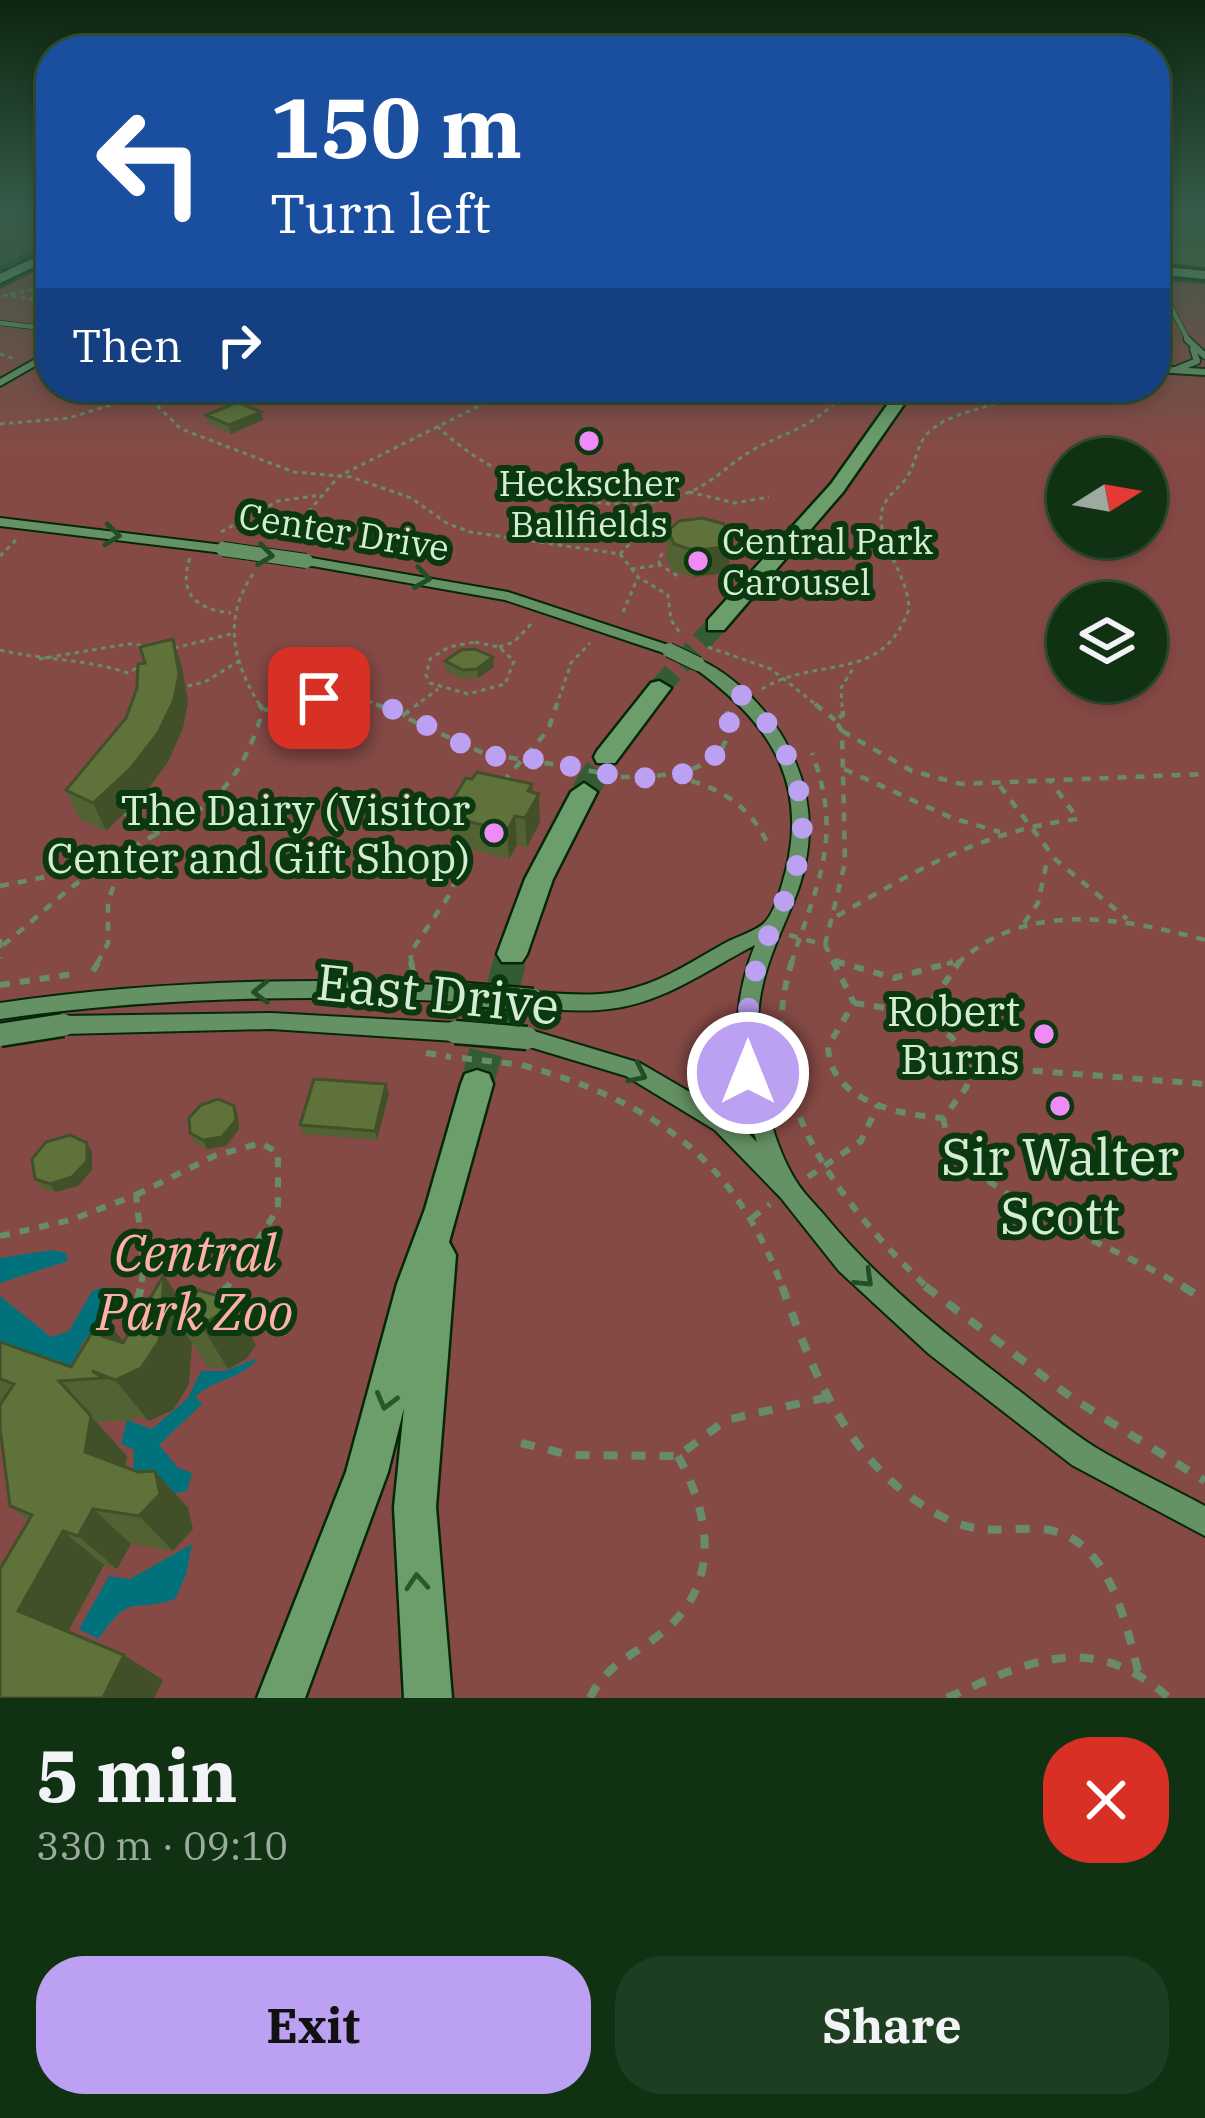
<!DOCTYPE html>
<meta charset="utf-8">
<style>
body{margin:0;font-family:"IBM Plex Serif",serif;background:#1e3e21;color:#f1f3f6;height:100vh;display:flex;flex-direction:column;font-size:45px;white-space:nowrap}
*{box-sizing:border-box;margin:0}
p{font-size:39px;color:#9caaa0}
.icon{flex:none;width:66px;height:66px;fill:none;stroke:currentColor;stroke-width:2;stroke-linecap:round;stroke-linejoin:round}
.map{position:relative;height:1698px;overflow:hidden}
.sheet{display:flex;flex-direction:column;background:#103213;flex:1}
.sheet>*{flex:none}
.banner{position:absolute;left:36px;top:36px;width:1134px;height:366px;border-radius:48px;box-shadow:0 6px 18px #0003,0 0 0 3px #304d33;background:#1a4fa0;color:#fff;overflow:hidden}
.needle{width:78px;rotate:79deg}
.tools{position:absolute;left:1047px;top:438px;display:grid;gap:24px}
.tools a{display:grid;place-items:center;width:120px;height:120px;border-radius:50%;background:#103213;box-shadow:0 6px 18px #0003,0 0 0 3px #304d33;font-size:60px}
.pin{position:absolute;display:grid;place-items:center;width:102px;height:102px;color:#fff;margin:-51px;border-radius:24px;box-shadow:0 6px 18px #0006}
.me{position:absolute;width:132px;margin:-66px;rotate:0deg;stroke-linejoin:round;filter:drop-shadow(0 0 9px #0008)}
.turn{display:flex;align-items:center;gap:42px;height:252px;padding:0 36px;font-size:54px}
.turn .icon{width:156px;height:156px;stroke-width:2.5}
.turn b{display:block;font-size:84px;line-height:102px}
.then{display:flex;align-items:center;height:114px;padding:0 36px;background:#0003;gap:24px;font-size:45px}
.round{display:grid;place-items:center;flex:none;width:126px;height:126px;border-radius:48px;background:#1e3e21}
.overview{display:flex;align-items:center;justify-content:space-between;height:204px;padding:0 36px}
h1{font-size:72px;font-weight:700;line-height:90px}
.primary-button{display:flex;gap:24px;margin-top:auto;padding:24px 36px}
.primary-button a{flex:1;height:138px;border-radius:48px;background:#bca0f2;color:#111;font-size:48px;font-weight:700;line-height:138px;text-align:center}
.primary-button a+a{background:#1e3e21;color:#f1f3f6}
.map>svg:first-child{display:block}
</style>
<div class="map">
<svg width="1205" height="1698" viewBox="0 0 1205 1698">
<rect width="100%" height="100%" fill="#164319"/>
<!-- green -->
<path fill="#864a46" fill-rule="evenodd" d="M51,264V387H1155V280L1205,284V1698H0V289ZM1068,459H1146V537H1068ZM1068,603H1146V681H1068Z"/>
<!-- water -->
<path fill="#01727b" d="M53,1250L66,1253L68,1261L0,1283V1258Z
M104,1287C123,1318 98,1320 82,1344C77,1351 77,1364 75,1373L0,1371V1296L51,1337L69,1331L92,1291Z
M258,1358C242,1380 214,1378 195,1397L202,1404L159,1445L178,1468L192,1473L187,1491L170,1494L133,1476L134,1450L121,1444L127,1420L152,1429L188,1398L201,1371H225Z
M192,1544L186,1574L175,1599C129,1614 134,1590 98,1639L79,1629L109,1576L130,1579Z"/>
<g fill="none" stroke-linecap="round" stroke-linejoin="round">
<!-- secondary-tunnel-far2 -->
<path stroke="#335c35" stroke-width="21" stroke-dasharray="21 10" stroke-linecap="butt" d="M659,688L716,625"/>
<!-- secondary-tunnel-far1 -->
<path stroke="#335c35" stroke-width="27" stroke-dasharray="27 14" stroke-linecap="butt" d="M584,792L606,757
M509,964L512,954"/>
<!-- secondary-tunnel -->
<path stroke="#335c35" stroke-width="33" stroke-dasharray="33 16" stroke-linecap="butt" d="M477,1084L510,961"/>
<!-- lane-far1 casing -->
<g stroke="#052708" stroke-width="6">
<path id="lane-far1" d="M1165,271L1171,307L1189,342
M0,323L51,329"/>
</g>
<!-- lane casing -->
<g stroke="#052708" stroke-width="9">
<path id="lane" d="M1187,339L1205,356
M1175,370L1197,361L1193,349"/>
</g>
<!-- street casing -->
<g stroke="#052708" stroke-width="4">
<path id="street" d="M1155,212H1163L1169,271L1165,274L1161,271Z
M51,350V357L0,386V379Z
M1155,366L1205,369V375L1155,372Z
M0,518L223,545L230,549L223,553L0,526Z
M306,557L508,592L674,647L676,650L669,654L664,653L505,600L301,564L299,561Z
M698,659C729,672 760,702 779,731C814,786 818,843 793,903C779,937 763,969 759,1006C753,1060 768,1136 796,1181C803,1193 815,1204 825,1216C879,1282 945,1334 1013,1386C1039,1406 1065,1428 1093,1446C1129,1468 1168,1486 1205,1506V1536L1072,1465L929,1354L839,1271L781,1198L715,1130L626,1076L520,1044L516,1038L520,1032L527,1029L640,1063L731,1116L757,1142C733,1077 729,1009 755,945C708,969 664,1003 609,1009C584,1012 558,1010 533,1008L526,1006L523,1000L526,994L533,992C567,994 602,998 634,988C667,979 696,959 725,943C737,936 758,931 766,921C776,909 782,885 786,870C809,778 765,718 693,667V661Z
M347,981L462,986L469,988L472,994L469,1000L462,1002C307,994 154,997 0,1019V1003C116,986 230,980 347,981Z
M271,1013L455,1023L462,1026L465,1032L462,1038L455,1041L271,1029L63,1034L56,1031L53,1025L56,1019L63,1016Z"/>
</g>
<!-- secondary casing -->
<g stroke="#052708" stroke-width="5">
<path id="secondary" d="M51,250V259L0,283V274Z
M1155,266L1205,271V279L1155,274Z
M900,387H916L843,492L724,630H708V620L831,484Z
M659,681L671,688L615,763H597L594,757L597,751L651,683Z
M584,783L597,792L553,879L527,954L522,962H502L497,954L525,879L571,792Z
M477,1070L489,1074L493,1084L449,1242L456,1255L436,1507L452,1698H404L394,1507L404,1408L388,1472L305,1698H257L346,1472L397,1284L425,1209L461,1084L465,1074Z"/>
</g>
<!-- path-far3 -->
<path stroke="#688c69" stroke-width="3" stroke-dasharray="4.5 4.5" stroke-linecap="butt" d="M11,294L51,286
M3,295L51,302
M1155,345L1173,348
M0,354L15,359
M138,387L181,429L294,472L351,477L411,498L448,524L471,532L620,554L638,577L668,595L671,620L680,633
M0,424L69,418L168,387
M437,426C498,485 611,528 694,490C717,479 734,460 756,448C790,431 825,422 846,387
M689,492L735,503L769,497
M221,532L278,501L321,495
M285,539L339,476L517,387
M620,554L644,529L637,501
M0,556L17,539
M190,558C178,594 196,609 231,613
M660,565L658,559L665,551
M631,569L660,565L681,578
M253,574C222,619 233,663 261,707
M623,612L638,577
M475,642L499,647L514,661L505,684L468,694L430,683L426,675L430,659L449,647Z
M499,647L514,642L532,623
M708,647L771,669L819,707
M174,648L231,634
M0,650C42,660 87,659 128,673L140,666
M39,659L128,644L151,646
M179,688L205,682L239,661
M762,689C817,655 882,685 909,609C908,576 883,552 881,519C881,500 893,494 904,481C917,466 915,444 930,431C957,407 996,412 1023,387
M281,707L354,694L382,707
M414,707L438,689
M556,707L571,663L590,643
M842,707L841,688L854,667"/>
<!-- path-far2 -->
<path stroke="#688c69" stroke-width="4.5" stroke-dasharray="9 9" stroke-linecap="butt" d="M376,704L485,754L571,767
M815,704L835,720
M264,710L298,704
M402,716L418,704
M842,731L912,771L961,784L1205,774
M844,769L952,818L1000,832
M674,776C718,787 751,804 769,847
M621,777C665,777 740,774 727,711
M503,782L548,730L557,704
M1000,786L1056,860L1127,919
M121,812L140,819L160,835
M0,886L100,866
M837,916C919,869 982,831 1078,819L1051,782
M1024,923L1038,903L1048,857
M789,935L825,945L835,964
M0,939V958
M3,945C35,920 63,891 97,869C181,812 230,821 263,710L259,704
M825,945L845,863L842,731L835,720L843,715L842,704
M834,961L842,964
M97,964L108,943V901L119,872L110,863
M412,964L410,953L450,894L469,844
M791,964C817,883 844,838 812,753
M947,964L953,962
M957,964C1026,899 1123,918 1205,940"/>
<!-- path-far1 -->
<path stroke="#688c69" stroke-width="6" stroke-dasharray="10 10" stroke-linecap="butt" d="M411,961L413,973
M792,961C750,1092 840,1204 929,1289
M833,961L854,1003
M835,961L894,978L953,962
M93,971L99,961
M0,985L73,974
M854,1003C911,1012 941,1013 973,1066L966,1088L943,1118C899,1115 829,1101 828,1046Z
M921,1017L960,961
M426,1053L451,1057
M522,1065C653,1102 735,1158 783,1289
M973,1066L1205,1084
M943,1118C946,1129 948,1144 956,1152C1018,1216 1112,1244 1187,1289
M808,1177L861,1141L878,1105
M136,1195L214,1156L261,1143L278,1153V1209L226,1289
M752,1218L770,1204
M0,1236L71,1220L136,1195L144,1269L140,1289"/>
<!-- path -->
<path stroke="#688c69" stroke-width="8" stroke-dasharray="14 14" stroke-linecap="butt" d="M782,1286C815,1378 850,1468 941,1516C982,1537 999,1527 1040,1529C1107,1532 1125,1619 1138,1671
M925,1286L1072,1398L1205,1481
M1182,1286L1205,1300
M219,1298L228,1286
M132,1330L141,1286
M521,1443L570,1455L678,1456L726,1420L828,1397
M590,1698C606,1665 632,1656 659,1635C721,1588 712,1517 678,1456
M947,1698C1030,1660 1093,1630 1169,1698"/>
<!-- lane-far1 -->
<use href="#lane-far1" stroke="#659265" stroke-width="4.5"/>
<!-- lane -->
<use href="#lane" stroke="#659265" stroke-width="6"/>
<!-- street -->
<use href="#street" fill="#659265" fill-rule="evenodd"/>
<!-- secondary -->
<use href="#secondary" fill="#6b9e6b" fill-rule="evenodd"/>
<!-- street-bridge-far1 casing -->
<g stroke="#052708" stroke-width="16" stroke-linecap="butt">
<path id="street-bridge-far1" d="M223,549L306,561
M669,650L698,664"/>
</g>
<!-- street-bridge casing -->
<g stroke="#052708" stroke-width="27" stroke-linecap="butt">
<path id="street-bridge" d="M462,994L533,1000
M455,1032L527,1038
M0,1035L63,1025"/>
</g>
<!-- path-bridge-far1 -->
<path stroke="#688c69" stroke-width="4.5" stroke-dasharray="9 9" stroke-linecap="butt" d="M571,767L621,777"/>
<!-- path-bridge -->
<path stroke="#688c69" stroke-width="6" stroke-dasharray="10 10" stroke-linecap="butt" d="M462,1058L522,1065"/>
<!-- street-bridge-far1 -->
<use href="#street-bridge-far1" stroke="#659265" stroke-width="14"/>
<!-- street-bridge -->
<use href="#street-bridge" stroke="#659265" stroke-width="22"/>
</g>
<!-- wall -->
<path fill="#526232" d="M1155,212H1205V267L1173,263L1168,221L1155,261Z
M206,415L263,420L231,434L208,423Z
M668,531L731,537L729,564L718,574L694,577L673,571L666,558Z
M173,639L182,667L188,702L183,728L168,762L142,797L106,831L79,819L66,790L126,718L145,663Z
M445,661L494,667L478,678L464,679L446,671Z
M533,792L540,822L527,847L517,845L509,859L453,845L447,809Z
M389,1093L377,1140L303,1134L300,1125Z
M234,1106L238,1115L239,1129L226,1146L207,1149L194,1142L190,1133Z
M87,1143L92,1152V1170L78,1186L56,1192L41,1188L35,1179Z
M231,1300L256,1345L246,1359L228,1369L208,1367L192,1343L189,1384L173,1410L149,1421L134,1415L137,1420L97,1422L127,1456L126,1467L138,1472L155,1471L188,1508L193,1529L173,1551L131,1544L117,1569L104,1565L68,1632L124,1655L163,1680L154,1698H0L28,1521L10,1506L0,1428V1342L71,1367L107,1320L124,1342L187,1310Z"/>
<!-- shaded-wall -->
<path fill="#425029" d="M21,212H51V241L0,266V222Z
M261,412L263,420L231,434L229,425Z
M731,537L729,564L718,574L694,577L696,551Z
M173,639L182,667L188,702L183,728L168,762L142,797L106,831L93,803Z
M493,657L494,667L478,678L477,669Z
M532,784L533,804L539,794L540,822L527,847L525,818L528,791Z
M515,816L517,845L509,859L507,831Z
M386,1084L389,1093L377,1140L375,1131Z
M234,1106L238,1115L239,1129L226,1146L207,1149L203,1140Z
M87,1143L92,1152V1170L78,1186L56,1192L50,1184Z
M164,1275L193,1320L179,1324L192,1343L189,1384L173,1410L149,1421L115,1380L102,1336L107,1320L140,1364Z
M231,1300L256,1345L246,1359L228,1369L201,1325Z
M59,1381L127,1456L122,1489L85,1452Z
M155,1471L188,1508L193,1529L173,1551L139,1516Z
M93,1509L131,1544L117,1569L78,1536Z
M63,1531L104,1565L64,1639L18,1611Z
M124,1655L163,1680L154,1698H103Z"/>
<!-- building -->
<path fill="#5f723a" stroke="#425029" stroke-width="3" d="M0,212H21L0,222Z
M1155,212H1168L1169,219L1155,218Z
M1186,212H1205V222L1187,220Z
M238,402L261,412L229,425L206,415Z
M703,518L724,524L731,537L721,547L696,551L674,544L668,531L679,521Z
M173,639L179,674L174,700L158,733L131,768L93,803L66,790L126,718L137,688L138,664L145,663L140,647Z
M475,649L493,657L477,669L463,670L445,661L461,650Z
M477,772L532,784L528,791L539,794L525,818L515,816L507,831L450,817L454,810L447,809L466,778L472,779Z
M314,1079L386,1084L375,1131L300,1125Z
M218,1099L234,1106L236,1120L222,1137L203,1140L190,1133L189,1118L201,1105Z
M70,1135L87,1143V1161L72,1177L50,1184L35,1179L32,1159L46,1142Z
M164,1275L159,1341L141,1368L115,1380L92,1371L103,1378L59,1381L91,1416L85,1452L138,1472L155,1471L160,1494L139,1516L93,1509L78,1536L63,1531L18,1611L124,1655L103,1698H0V1569L32,1515L10,1506L0,1428V1405L14,1384L0,1379V1342L71,1367L101,1318L107,1320L102,1336L123,1343Z
M198,1290L231,1300L220,1314L201,1325L179,1324Z"/>
<!-- one-way arrows -->
<defs><path id="oneway-chevron" d="M-2-3.5L2.5 0L-2 3.5" fill="none" stroke-width="1.6" stroke-linecap="round" stroke-linejoin="round" transform="scale(3)"/></defs>
<g stroke="#214e24">
<use href="#oneway-chevron" transform="translate(112 535) rotate(6)"/>
<use href="#oneway-chevron" transform="translate(265 555) rotate(8)"/>
<use href="#oneway-chevron" transform="translate(422 578) rotate(9)"/>
<use href="#oneway-chevron" transform="translate(261 992) rotate(179)"/>
<use href="#oneway-chevron" transform="translate(638 1074) rotate(26)"/>
<use href="#oneway-chevron" transform="translate(865 1279) rotate(44)"/>
</g>
<g stroke="#27572b">
<use href="#oneway-chevron" transform="translate(386 1401) rotate(105)"/>
<use href="#oneway-chevron" transform="translate(417 1582) rotate(-94)"/>
</g>
<!-- sky -->
<linearGradient id="sky" x2="0" y2="1"><stop stop-color="#0c250e"/><stop offset="0.47" stop-color="#365b49"/><stop offset="1" stop-color="#365b49" stop-opacity="0"/></linearGradient>
<rect width="1205" height="450" fill="url(#sky)"/>
<g fill="none" stroke-linecap="round" stroke-linejoin="round">
<!-- route -->
<path stroke="#bca0f2" stroke-width="21" stroke-dasharray="0 37.8" d="M319,698C379,688 429,732 483,753C505,761 526,756 548,761C605,774 703,803 731,730L725,704L742,695C793,743 817,810 793,878C781,913 761,945 753,981C746,1011 746,1043 748,1073"/>
</g>
<!-- markers -->
<g fill="#ef8bf7" stroke="#0a380f" stroke-width="4.5">
<circle cx="589" cy="441" r="12"/>
<circle cx="698" cy="561" r="12"/>
<circle cx="494" cy="833" r="12"/>
<circle cx="1044" cy="1034" r="12"/>
<circle cx="1060" cy="1106" r="12"/>
</g>
<g text-anchor="middle" dominant-baseline="central" stroke-width="12" stroke-linejoin="round" paint-order="stroke">
<!-- far-poi labels -->
<g font-size="36" fill="#d5edd4" stroke="#0a380f">
<text x="589" y="482">Heckscher<tspan x="589" dy="41">Ballfields</tspan></text>
<text x="722" y="540" text-anchor="start">Central Park<tspan x="722" dy="41">Carousel</tspan></text>
</g>
<!-- far-street labels -->
<g font-size="36" fill="#d5edd4" stroke="#0a380f">
<text transform="translate(344 531) rotate(9)">Center Drive</text>
</g>
<!-- poi labels -->
<g font-size="42" fill="#d5edd4" stroke="#0a380f" text-anchor="end">
<text x="470" y="809">The Dairy (Visitor<tspan x="470" dy="48">Center and Gift Shop)</tspan></text>
<text x="1020" y="1010">Robert<tspan x="1020" dy="48">Burns</tspan></text>
</g>
<!-- near-street labels -->
<g font-size="51" fill="#d5edd4" stroke="#0a380f">
<text transform="translate(438 993) rotate(6)">East Drive</text>
</g>
<!-- near-poi labels -->
<g font-size="51" fill="#d5edd4" stroke="#0a380f">
<text x="1060" y="1156">Sir Walter<tspan x="1060" dy="59">Scott</tspan></text>
</g>
<!-- near-park labels -->
<g font-size="51" font-style="italic" fill="#feb0a9" stroke="#0a380f">
<text x="195" y="1252">Central<tspan x="195" dy="59">Park Zoo</tspan></text>
</g>
</g>
</svg>
<div class="tools">
<a><svg class="needle" viewBox="-14 -14 28 28"><path d="M0-13l5 13h-10z" fill="#e53935"/><path d="M0 13l5-13h-10z" fill="#9caaa0"/></svg></a>
<a><svg class="icon" aria-label="layers" viewBox="0 0 24 24"><path d="M12 4l9 5-9 5-9-5zM3 14l9 5 9-5"/></svg></a>
</div>
<div class="pin" style="left:319px;top:698px;background:#d93025"><svg class="icon" aria-label="arrive" viewBox="0 0 24 24"><path d="M6 21V4h12l-3 4 3 4H6"/></svg></div>
<svg class="me" style="left:748px;top:1073px" viewBox="-20 -20 40 40"><circle r="17" fill="#bca0f2" stroke="#fff" stroke-width="3"/><path d="M0-11L8 9 0 5-8 9z" fill="#fff"/></svg>
<div class="banner">
<div class="turn"><svg class="icon" aria-label="left" viewBox="0 0 24 24"><path d="M17 20v-9H6M10 6l-5 5 5 5"/></svg><div><b>150 m</b>Turn left</div></div>
<div class="then">Then<svg class="icon" aria-label="right" viewBox="0 0 24 24"><path d="M7 20v-9h11M14 6l5 5-5 5"/></svg></div>
</div>
</div>
<section class="sheet">
<div class="overview"><div><h1>5 min</h1><p>330 m · 09:10</p></div><a class="round" style="background:#d93025;color:#fff"><svg class="icon" aria-label="close" viewBox="0 0 24 24"><path d="M6 6l12 12M18 6L6 18"/></svg></a></div>
<div class="primary-button"><a>Exit</a><a>Share</a></div>
</section>
